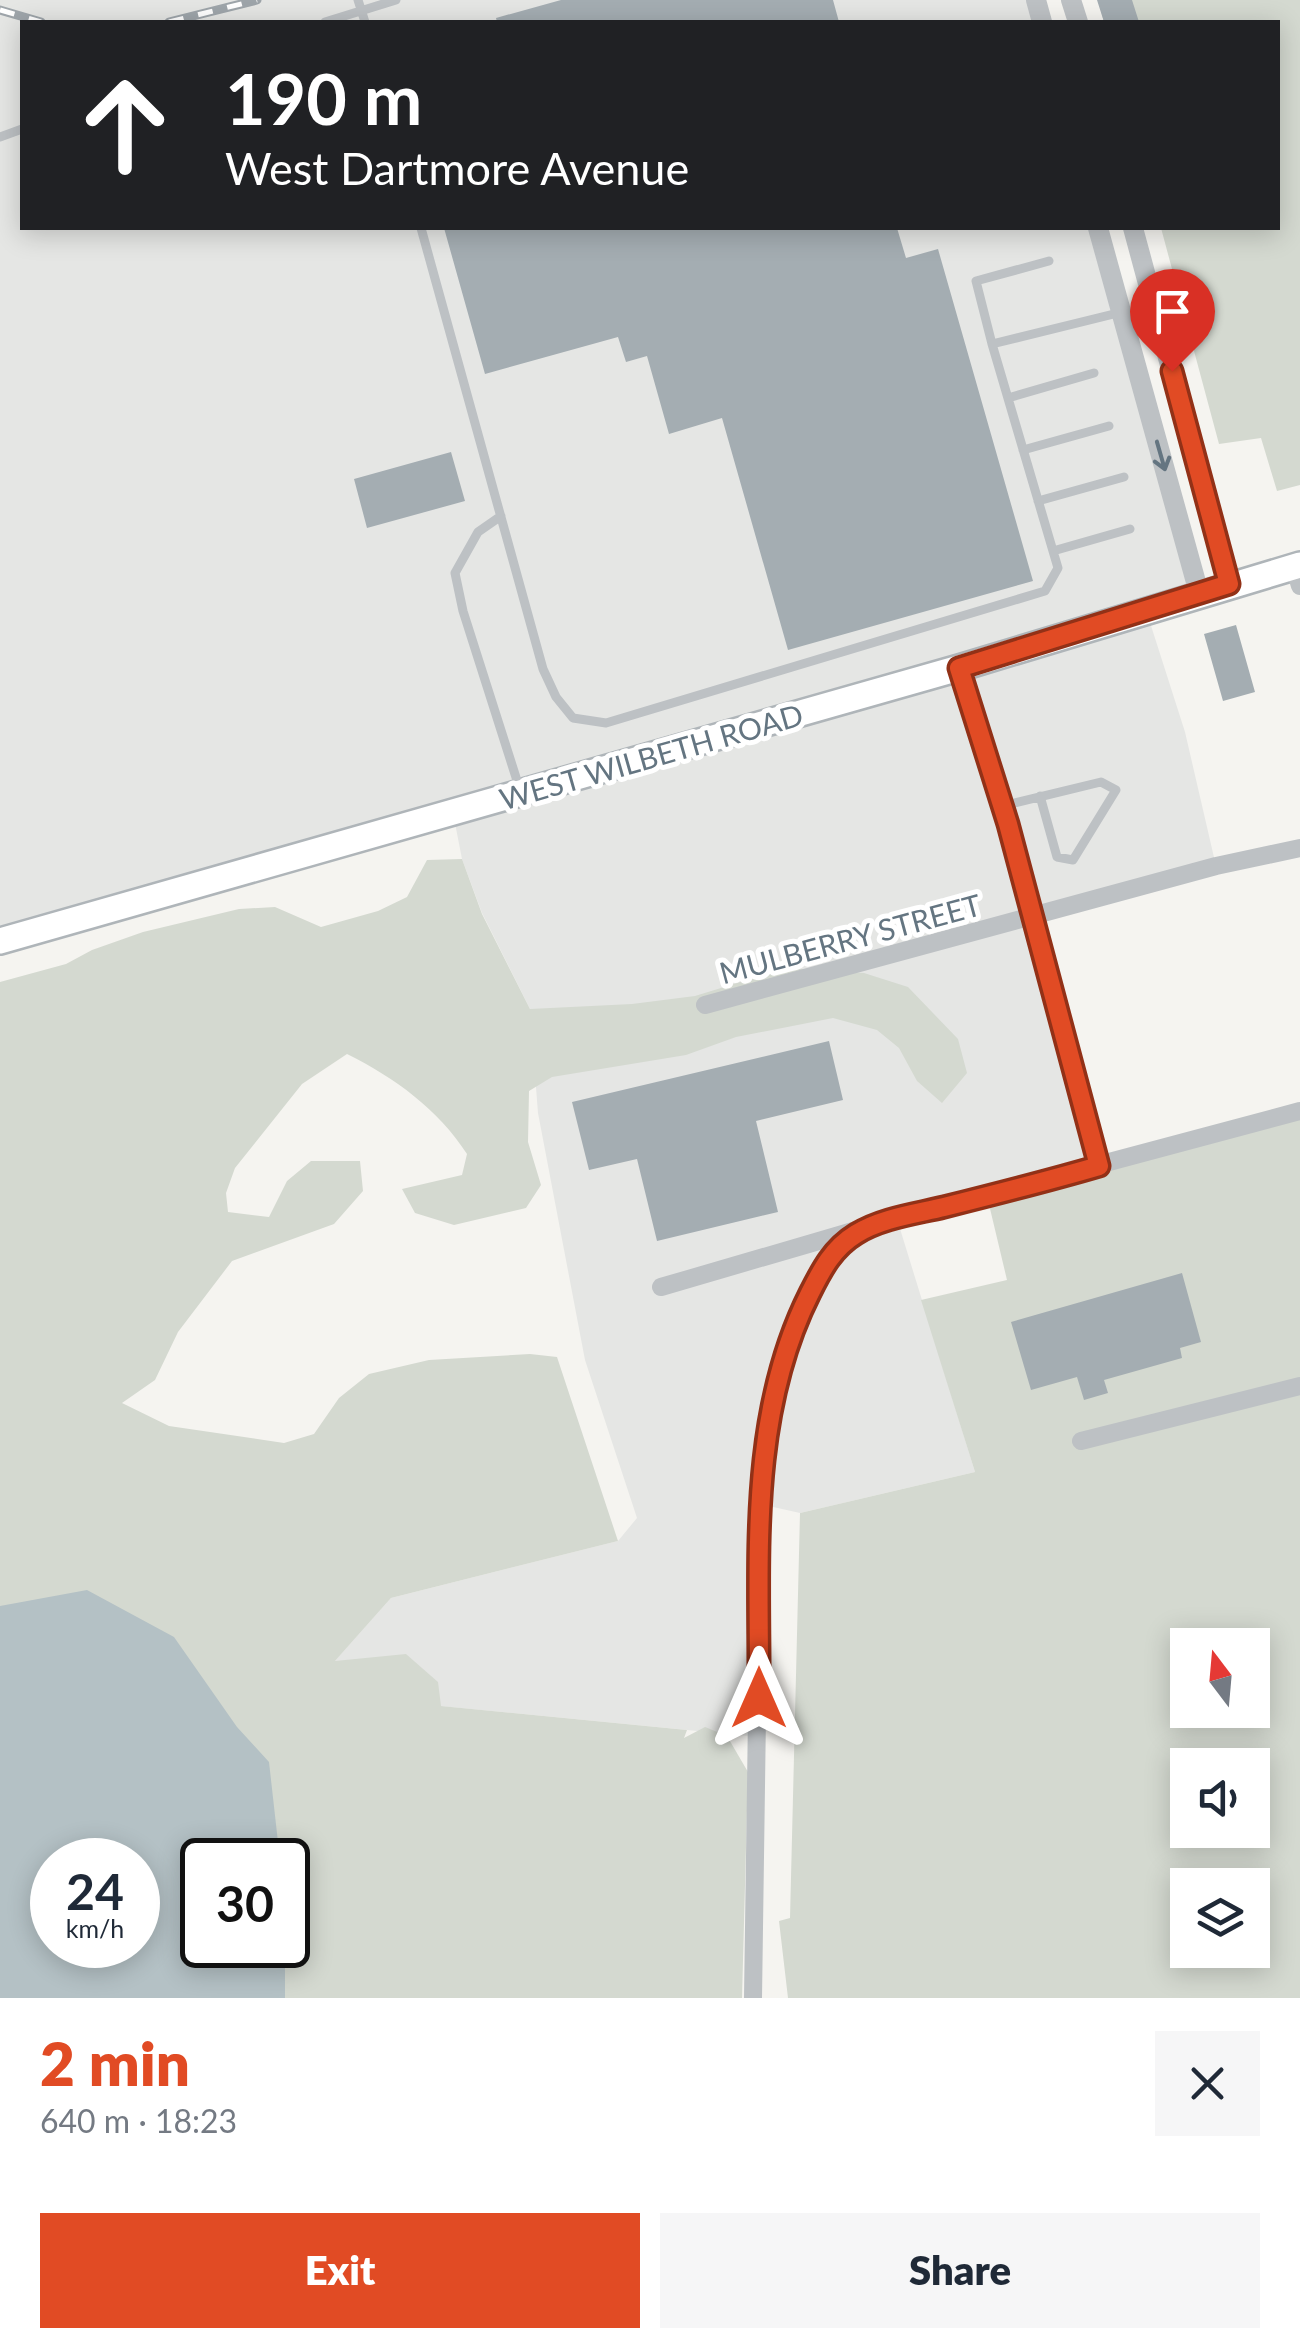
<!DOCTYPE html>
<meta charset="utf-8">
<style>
body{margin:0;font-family:Lato,sans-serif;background:#f6f6f7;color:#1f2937;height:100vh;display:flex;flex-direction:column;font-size:38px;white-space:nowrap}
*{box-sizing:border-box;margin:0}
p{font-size:32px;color:#747a83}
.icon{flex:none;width:55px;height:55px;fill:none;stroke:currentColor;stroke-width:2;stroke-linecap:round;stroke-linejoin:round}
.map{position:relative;height:1998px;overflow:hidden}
.panel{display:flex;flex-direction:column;background:#fff;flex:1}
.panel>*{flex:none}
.hud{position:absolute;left:20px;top:20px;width:1260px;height:210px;border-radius:0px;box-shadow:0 5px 25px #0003;background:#202124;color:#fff;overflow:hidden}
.needle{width:65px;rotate:344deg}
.fabs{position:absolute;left:1170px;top:1628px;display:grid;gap:20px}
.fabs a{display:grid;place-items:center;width:100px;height:100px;border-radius:0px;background:#fff;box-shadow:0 5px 25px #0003;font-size:50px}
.speed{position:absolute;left:30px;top:1838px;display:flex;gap:20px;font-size:50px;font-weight:700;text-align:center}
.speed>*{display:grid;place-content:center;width:130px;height:130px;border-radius:50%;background:#fff;box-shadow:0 5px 25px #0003;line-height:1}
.speed small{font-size:25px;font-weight:400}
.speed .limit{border:5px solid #111;border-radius:15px;background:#fff;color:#111}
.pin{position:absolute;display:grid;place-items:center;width:85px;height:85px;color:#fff;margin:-102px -42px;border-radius:50% 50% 50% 0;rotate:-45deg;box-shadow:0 0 10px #0007}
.pin .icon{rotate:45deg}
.me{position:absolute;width:110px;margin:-55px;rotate:0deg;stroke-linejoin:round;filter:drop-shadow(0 0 8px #0008)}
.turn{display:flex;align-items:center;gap:35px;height:210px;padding:0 40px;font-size:45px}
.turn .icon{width:130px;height:130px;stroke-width:2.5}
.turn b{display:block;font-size:70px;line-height:85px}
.round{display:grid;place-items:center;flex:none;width:105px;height:105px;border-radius:0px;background:#f6f6f7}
.head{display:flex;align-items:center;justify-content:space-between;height:170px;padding:0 40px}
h1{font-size:60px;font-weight:800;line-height:75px;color:#e14b24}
.cta{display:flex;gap:20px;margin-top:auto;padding:20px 40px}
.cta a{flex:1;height:115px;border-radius:0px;background:#e14b24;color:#fff;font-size:40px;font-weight:800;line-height:115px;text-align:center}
.cta a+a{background:#f6f6f7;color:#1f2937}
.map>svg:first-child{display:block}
</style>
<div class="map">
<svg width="1300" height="1998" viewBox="0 0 1300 1998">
<rect width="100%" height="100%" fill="#f5f4f0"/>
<!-- built -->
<path fill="#e5e6e4" d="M0,0H1036L1042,22H22V228H1098L1199,593L1146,610L1185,732L1216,866L1033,918L1099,1166L897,1219L975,1472L800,1513L760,1504L759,1737L440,1706L334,1662L391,1598L618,1541L637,1518L585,1360L538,1113L530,1009L482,913L462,859L453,813L0,941Z"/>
<!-- green -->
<path fill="#d4d9d0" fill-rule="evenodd" d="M1098,0H1300V485L1277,491L1261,438L1219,444L1161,228H1278V22H1104Z
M462,859L482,914L530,1009L632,1004L695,996L786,968L864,973L908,987L958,1039L967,1073L942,1103L917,1081L899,1048L877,1030L833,1018L736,1037L686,1055L552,1077L529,1091L528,1142L541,1185L526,1208L454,1225L415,1213L402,1189L462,1175L467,1154C438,1109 395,1078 347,1054L302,1084L235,1168L226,1193L228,1212L269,1217L287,1181L311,1161H360L363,1191L334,1224L232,1261L178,1332L155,1380L122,1403L169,1426L284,1443L314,1434L339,1398L369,1374L429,1360L530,1354L557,1357L618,1541L391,1598L335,1661L406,1654L438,1682L441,1706L687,1730L684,1738L705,1727L727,1736L748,1772L742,1998H0V982L66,964L92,950L143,932L239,909L275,907L321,927L378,911L407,897L427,860ZM52,1860H138V1945H52ZM202,1860H288V1945H202Z
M1300,1112V1998H788L779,1921L790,1918L800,1513L975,1472L921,1300L1007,1280L987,1196ZM1188,1645H1252V1710H1188ZM1188,1765H1252V1830H1188ZM1188,1885H1252V1950H1188Z"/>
<!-- water -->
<path fill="#b4c1c5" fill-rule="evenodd" d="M87,1590L174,1637L237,1727L269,1762L280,1860H202V1945H285V1998H0V1606ZM52,1860H138V1945H52Z"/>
<!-- building -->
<path fill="#a4adb2" d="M561,0H833L839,22H497L496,18Z
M1097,0H1132L1139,22H1104Z
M444,228H897L906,258L938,249L1033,581L788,650L722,418L669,434L647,356L626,362L618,337L485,374Z
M451,452L465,501L367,528L354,479Z
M1236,625L1255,692L1223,701L1204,634Z
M829,1041L843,1100L756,1121L778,1212L657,1241L637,1159L589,1170L572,1102Z
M1182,1273L1201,1342L1180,1348L1182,1358L1104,1380L1108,1393L1084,1400L1077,1377L1031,1390L1011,1322Z"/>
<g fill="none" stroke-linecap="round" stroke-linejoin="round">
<!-- secondary casing -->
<g stroke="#afb5b9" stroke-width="30">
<path id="secondary" d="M0,941L959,668L1300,565"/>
</g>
<!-- service -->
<path stroke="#bdc1c4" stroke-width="9" d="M358,0L365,22
M325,22L396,0
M0,137L22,129
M421,228L543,669L556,697L573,718L606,723L1045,591L1058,568L992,344L1122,312
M992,344L976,281L1049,261
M1008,398L1094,373
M1023,450L1109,426
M1038,501L1124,477
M501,516L478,532L455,573L463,611L520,790
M1053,551L1130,529
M1002,806L1101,782L1116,790L1073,860L1057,857L1040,796"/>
<!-- minor -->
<path stroke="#bdc1c4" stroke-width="18" d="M1294,566L1300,586
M959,668L1009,828L1099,1166
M705,1005L1216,866L1300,848
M661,1287L877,1224L1300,1111
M1081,1441L1300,1386
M753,1998L760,1503C767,1417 784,1261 877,1224"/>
<!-- tertiary -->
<path stroke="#bdc1c4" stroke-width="20" d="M1036,0L1042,22
M1071,0L1078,22
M1098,228L1199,593
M1133,228L1229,584"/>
<!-- secondary -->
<use href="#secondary" stroke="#fff" stroke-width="25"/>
<!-- rail casing -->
<g stroke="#9ea5aa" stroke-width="9">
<path id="rail" d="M0,10L41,22
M169,22L257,0"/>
</g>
<!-- rail -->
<use href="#rail" stroke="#fff" stroke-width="5" stroke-dasharray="15" stroke-linecap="butt"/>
</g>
<!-- one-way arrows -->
<defs><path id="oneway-shaft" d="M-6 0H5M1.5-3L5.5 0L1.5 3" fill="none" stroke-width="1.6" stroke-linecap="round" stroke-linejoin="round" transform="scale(2.5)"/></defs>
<use stroke="#647581" href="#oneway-shaft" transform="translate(1161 456) rotate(74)"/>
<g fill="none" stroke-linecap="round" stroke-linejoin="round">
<!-- route casing -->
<g stroke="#923117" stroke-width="25">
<path id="route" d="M759,1698C760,1562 747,1418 810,1293C822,1269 833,1248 856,1234C882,1218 915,1214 944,1207C996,1194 1048,1181 1099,1166L1008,824L959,668L1229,584L1172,371"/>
</g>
<!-- route -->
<use href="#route" stroke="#e14b24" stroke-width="18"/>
</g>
<g text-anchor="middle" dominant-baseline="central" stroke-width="10" stroke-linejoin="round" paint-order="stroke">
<!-- street labels -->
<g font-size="30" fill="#647581" stroke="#fff">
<text transform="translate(651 756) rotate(-16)">WEST WILBETH ROAD</text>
<text transform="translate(850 938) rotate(-15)">MULBERRY STREET</text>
</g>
</g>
</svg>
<div class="fabs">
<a><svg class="needle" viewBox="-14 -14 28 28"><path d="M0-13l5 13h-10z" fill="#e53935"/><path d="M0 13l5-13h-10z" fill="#747a83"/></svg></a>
<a><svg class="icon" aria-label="sound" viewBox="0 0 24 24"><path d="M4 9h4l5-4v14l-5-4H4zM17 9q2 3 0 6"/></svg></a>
<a><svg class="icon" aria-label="layers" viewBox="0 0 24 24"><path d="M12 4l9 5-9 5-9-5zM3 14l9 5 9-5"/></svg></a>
</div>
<div class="speed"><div>24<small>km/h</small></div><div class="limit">30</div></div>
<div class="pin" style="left:1172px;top:371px;background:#d93025"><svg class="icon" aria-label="arrive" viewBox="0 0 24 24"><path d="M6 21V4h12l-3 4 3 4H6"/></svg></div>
<svg class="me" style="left:759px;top:1698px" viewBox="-20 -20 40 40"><path d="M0-17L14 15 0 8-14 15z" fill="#e14b24" stroke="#fff" stroke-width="4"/></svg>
<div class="hud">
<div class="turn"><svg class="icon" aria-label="ahead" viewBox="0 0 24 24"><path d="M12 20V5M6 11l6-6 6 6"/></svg><div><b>190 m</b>West Dartmore Avenue</div></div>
</div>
</div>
<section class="panel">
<div class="head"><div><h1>2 min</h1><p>640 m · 18:23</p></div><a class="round"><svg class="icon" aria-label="close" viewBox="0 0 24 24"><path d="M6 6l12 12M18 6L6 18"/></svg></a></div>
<div class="cta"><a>Exit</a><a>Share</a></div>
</section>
